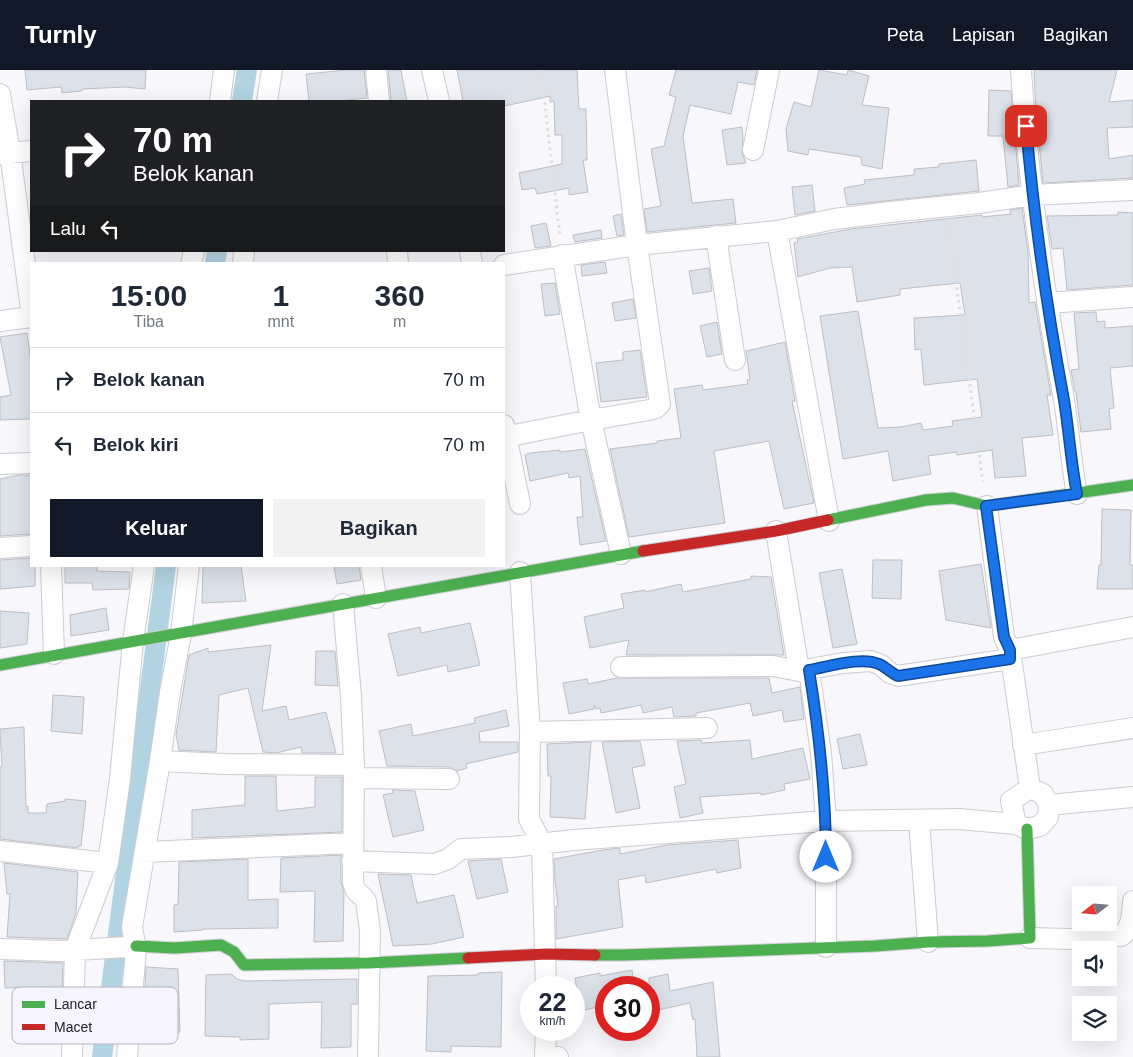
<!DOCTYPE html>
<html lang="id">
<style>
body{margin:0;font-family:Arial,sans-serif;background:#f2f2f3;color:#1f2937;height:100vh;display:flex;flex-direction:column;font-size:19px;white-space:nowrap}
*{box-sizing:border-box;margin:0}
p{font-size:16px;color:#747a83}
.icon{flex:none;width:28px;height:28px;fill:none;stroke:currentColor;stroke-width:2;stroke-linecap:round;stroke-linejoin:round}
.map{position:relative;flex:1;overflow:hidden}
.drawer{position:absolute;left:30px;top:192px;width:475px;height:305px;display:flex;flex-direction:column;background:#fff;border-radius:0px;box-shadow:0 5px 20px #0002}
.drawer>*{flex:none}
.banner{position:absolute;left:30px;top:30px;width:475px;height:152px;border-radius:0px;box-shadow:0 5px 20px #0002;background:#202124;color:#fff;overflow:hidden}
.needle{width:32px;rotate:253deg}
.fabs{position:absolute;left:1072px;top:816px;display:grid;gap:10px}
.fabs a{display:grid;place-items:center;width:45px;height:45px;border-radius:0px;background:#fff;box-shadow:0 5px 20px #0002;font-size:25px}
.speed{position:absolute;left:520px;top:906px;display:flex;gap:10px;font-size:25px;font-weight:700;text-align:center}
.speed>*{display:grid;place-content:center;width:65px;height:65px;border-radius:50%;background:#fff;box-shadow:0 5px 20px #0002;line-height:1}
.speed small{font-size:12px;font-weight:400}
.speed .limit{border:8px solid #d22;background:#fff;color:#111}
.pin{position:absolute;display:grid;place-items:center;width:42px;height:42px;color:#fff;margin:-21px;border-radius:10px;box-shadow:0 2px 8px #0006}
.me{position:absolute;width:55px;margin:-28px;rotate:0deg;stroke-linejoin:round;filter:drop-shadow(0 0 4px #0008)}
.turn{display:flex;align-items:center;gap:18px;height:105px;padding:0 20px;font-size:22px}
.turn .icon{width:65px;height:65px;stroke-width:2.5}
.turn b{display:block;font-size:35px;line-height:42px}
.then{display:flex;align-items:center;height:48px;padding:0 20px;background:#0003;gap:10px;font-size:19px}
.eta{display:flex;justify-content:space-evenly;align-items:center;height:85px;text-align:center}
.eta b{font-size:30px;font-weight:600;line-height:35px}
.primary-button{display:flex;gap:10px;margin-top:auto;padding:10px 20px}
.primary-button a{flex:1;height:58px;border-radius:0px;background:#111827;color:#fff;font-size:20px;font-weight:600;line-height:58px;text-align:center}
.primary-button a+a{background:#f2f2f3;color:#1f2937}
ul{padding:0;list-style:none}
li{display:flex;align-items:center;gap:15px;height:65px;padding:0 20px;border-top:1px solid #e0e1e3}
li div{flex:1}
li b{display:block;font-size:19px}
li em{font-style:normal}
header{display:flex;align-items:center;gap:30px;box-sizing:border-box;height:70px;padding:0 25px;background:#111827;color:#fff}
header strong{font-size:24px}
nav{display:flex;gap:28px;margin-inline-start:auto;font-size:18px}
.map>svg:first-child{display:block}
</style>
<header>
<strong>Turnly</strong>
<nav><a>Peta</a><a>Lapisan</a><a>Bagikan</a></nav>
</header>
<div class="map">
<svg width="1133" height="987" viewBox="0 0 1133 987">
<rect width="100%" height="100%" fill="#f7f7fc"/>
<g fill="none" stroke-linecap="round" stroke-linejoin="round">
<!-- canal -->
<path stroke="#b2d3e1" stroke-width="20" d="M242,31L247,0
M215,194L217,181
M102,987L166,496"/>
</g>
<!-- building -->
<path fill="#dce1ea" stroke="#bdbfc4" d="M25,0H146L145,19L125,17L82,19V21L62,23L61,17L27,20Z
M346,0H364L367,28L338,31H309L306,4Z
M388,0H401L407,31H391Z
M457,0H577L579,39H586L587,90H583L588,122L569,125V118L537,124L535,118L522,120L519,103L562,94V65H555L554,31L550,32V26L505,36L504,31H463Z
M676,0H757L754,15L738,12L731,44L690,35L683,66L692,133L733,129L736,153L647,162L644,139L661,136L651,79L664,76L676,27L669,25Z
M819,0L847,5L848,0L869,6L862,35L889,38L882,99L862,95L861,87L809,79L808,85L788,81L786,59L794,32L811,37Z
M1034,0H1117L1109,32L1133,30V57L1107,58L1109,89L1133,85V108L1043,113L1036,41Z
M989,20L1011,21L1019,115L1008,117L1003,66H988Z
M742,57L743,69L742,83L746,93L727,95L722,60Z
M976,90L979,121L847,135L844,118L865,114L864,110L914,105V99L939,97V94Z
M812,115L815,141L795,145L792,117Z
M1022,138L1028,182L1029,233L1035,232L1051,325H1047L1053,365L1022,368L1026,406L995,408L992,380L957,385L956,382L928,386L931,404L893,411L888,381L843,389L820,246L858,241L878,358L901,357L921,353L923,360L953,356L952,351L982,347L977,309L924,315L921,279L915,280L914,248L965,245L960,213L900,219V225L857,232L852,197L830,198L798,207L794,173L798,172L797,169L851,159L982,145V147L1011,144L1010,140Z
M1118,142L1133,143V215L1067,220L1063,178L1052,179L1047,146L1118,145Z
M621,144L624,165L617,166L613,146Z
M546,153L551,176L535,178L531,156Z
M601,160L602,168L575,172L573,165Z
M605,192L607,203L582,206L581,195Z
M709,198L712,221L693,224L689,201Z
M555,213L560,244L545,246L541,214Z
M633,229L636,248L615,251L612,233Z
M1096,242L1097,252L1105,251V258L1133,256V296L1110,298L1114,338L1109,339L1111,359L1081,362L1076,322H1075L1071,300L1079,299L1074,243Z
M717,252L722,284L707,287L700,256Z
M27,263L31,291V349L0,350V327L11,325L0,267Z
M785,272L795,331H792L814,433L784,439L769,371L714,381L725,453L629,467L610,379L657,373V371L681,368L674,319L702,315L703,320L748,314L747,310L750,309L746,281Z
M640,280L647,327L601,332L596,293L623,290V282Z
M585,379L606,471L580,475L577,447H583L580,406L569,408L568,403L530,411L525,385L530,383L560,380V382Z
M19,405H31V464L0,466V409Z
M1102,439L1131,440L1130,495H1133V519H1097L1099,495H1101Z
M31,488V496H35V516L0,519V490Z
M873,490H902L901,529L872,528Z
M981,494L991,558L946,550L939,501Z
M65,496H97V501L130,502L129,519L93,520L92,513H65Z
M203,496H241L246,531L202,533Z
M334,496H359L361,510L337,514Z
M842,499L857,574L833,578L819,503Z
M751,506L771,507L784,585H626L629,570L590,578L584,547L624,538L621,524L645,520V522L681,514L683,522L751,509Z
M106,538L109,560L71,566L70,545Z
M0,541L29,543L27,574L0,578Z
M470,553L480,595L448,602L447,595L398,606L388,564L420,557L421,563Z
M271,575L262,641L286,636L289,650L326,642L336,683H302L301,677L276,683L263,682L248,618L219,625L216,682L179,680L176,665L189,585L208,578V582Z
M316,581H335L338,616L315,615Z
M617,608H769L772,623L800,617L804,649L784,652L782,640L753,646L750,633L696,643V646L674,647L672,637L643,643L641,635L601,643L600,638L596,639L594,635V639L569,644L563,613L587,609L588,614Z
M53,625L84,627L82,664L51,661Z
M506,640L509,656L479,662L480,672H518V682L466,694L467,698L457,701L449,697L387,696L379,661L411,654L413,666L475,653L474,648Z
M24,657L26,737L28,736V743H46L47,734L65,731V729L86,731L81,776H78V778L0,769V697H2L0,659Z
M860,664L867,695L843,699L837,669Z
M701,670L702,673L750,670L752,689L803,678L810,709L784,714L785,720L761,725V723L700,727L703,743L680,748L674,717L686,714L677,671Z
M640,671L645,695L632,698L640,738L616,743L602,672Z
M591,672L585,749L550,747L551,706H548L547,674Z
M245,706H276L277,741L315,737V707H342V762L192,768V740L245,735Z
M392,720L415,721L424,760L393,767L383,725L393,723Z
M738,770L741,798L717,803L716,799L646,813L645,805L618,810L623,857L556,869V836H558L555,810L554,789L603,780L620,778V784L667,775Z
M341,785V812L344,823L343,871L314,872L315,821L280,822L281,788Z
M248,789V830L278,829V858L203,859V860L174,862V835L178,834L179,792Z
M501,789L508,822L477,829L468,791Z
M4,793L78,802L76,843L67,869L7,867L10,824H7Z
M378,804L411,805L417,833L454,825L464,867L432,874L393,876Z
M4,891L63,893L61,944L44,943L46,917L5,918Z
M146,897L178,899L180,962L147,965L145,918Z
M632,900L634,918H602L603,936L580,941L575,908L600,903V906Z
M502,902L501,977L451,976V982L426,981L428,906L478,905V903Z
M231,904L237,909L244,911L357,909V934H351V977L321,978L322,932L269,934V969L240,970V967L205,966L206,905Z
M668,904L670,921L713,912L720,987H697L695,949L693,950L690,933L649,942V908Z"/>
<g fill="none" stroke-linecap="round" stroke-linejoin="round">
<!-- street casing -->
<g stroke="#ccccd1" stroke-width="22">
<path id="street" d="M376,0L379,31
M432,0L439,31
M1021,0C1028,111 1044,221 1064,330C1069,361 1071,393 1077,424
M0,24L10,82L31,239
M220,31L224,0
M267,31L272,0
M753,80L769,0
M0,84L31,81
M777,161L829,451
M716,166L735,290
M397,181L398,194
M470,181L472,194
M562,185L591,350L621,484
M191,194L194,181
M243,194L244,181
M504,195L637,175L777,161L834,149L890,142L979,133L1032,125L1133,120
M1047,233L1133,227
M0,251L31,247
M504,355L520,434
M504,367L591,350L649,340L656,338L660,334L637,175L615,0
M0,394L31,393
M987,436L1004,567L1010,580L1030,718
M776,461L799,601
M0,478L31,476
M51,496L54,584
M371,496L376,528
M520,502L530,662L529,749L542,774L546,918
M343,534L351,626L354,695L353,812C356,826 361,822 366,831L370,861L368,987
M1010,580L1133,557
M621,597L773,596L799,601L843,593L871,591L881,595L890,603L898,606L1010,589
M809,600L821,683L826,751V877
M530,662L707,658
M1023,675L1133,658
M160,691L225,694L354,695
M354,708L449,709
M1049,735L1133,727
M919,750L928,872
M0,781L108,793
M145,782L352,773
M352,791L435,794L448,789L461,779L511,777L574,770L826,751L959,749L1016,754L1027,759L1040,756L1048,747L1049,735L1043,724L1030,718L1011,731L1016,754
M1030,868L1071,869L1121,866C1132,859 1132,843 1133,831
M0,879L60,881L126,877L136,879
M546,960L545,985L558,987
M72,987L75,880L108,793L120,709L133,571L144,496
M127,987L136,879L132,857L160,691L170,622L181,564L189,496"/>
</g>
<!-- fast casing -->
<g stroke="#ccccd1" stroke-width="13">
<path id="fast" d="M828,450L926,430L953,428L987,436L1133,415
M0,595L643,481
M136,876L174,878L221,875L234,882L244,895L369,893L468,888
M595,885H624L875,876L928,872L988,871L1030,868L1027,759"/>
</g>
<!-- jam casing -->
<g stroke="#ccccd1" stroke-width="13">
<path id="jam" d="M643,481L776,461L828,450
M468,888L546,884L595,885"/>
</g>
<!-- path -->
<path stroke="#dedddf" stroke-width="3" stroke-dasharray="2.5 4" stroke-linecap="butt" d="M541,0L560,167
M948,153L983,412"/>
<!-- street -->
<use href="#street" stroke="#fefeff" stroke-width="20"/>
<!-- fast -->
<use href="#fast" stroke="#4caf50" stroke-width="11"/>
<!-- jam -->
<use href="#jam" stroke="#c62828" stroke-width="11"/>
</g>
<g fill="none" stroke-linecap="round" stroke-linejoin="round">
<!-- route casing -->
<g stroke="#114b97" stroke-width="12">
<path id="route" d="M826,787C826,724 819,662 809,600C828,597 861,586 879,594C886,597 891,603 898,606L1010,589V580L1004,567L986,436L1077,424C1071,393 1069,361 1064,330C1047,239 1034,148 1026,56"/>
</g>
<!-- route -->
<use href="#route" stroke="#1a73e8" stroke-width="9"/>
</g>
<!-- legend -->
<rect x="12" y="917" width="166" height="57" rx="8" fill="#f5f4ff" stroke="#b6b5bf" stroke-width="1"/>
<rect x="22" y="931" width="23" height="7" fill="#4caf50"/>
<rect x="22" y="954" width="23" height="6" fill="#c62828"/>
<g font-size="14" fill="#232229">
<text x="54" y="939">Lancar</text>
<text x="54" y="962">Macet</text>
</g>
</svg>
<div class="fabs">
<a><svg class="needle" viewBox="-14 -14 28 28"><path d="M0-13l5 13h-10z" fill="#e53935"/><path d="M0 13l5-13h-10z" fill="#747a83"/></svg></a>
<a><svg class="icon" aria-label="sound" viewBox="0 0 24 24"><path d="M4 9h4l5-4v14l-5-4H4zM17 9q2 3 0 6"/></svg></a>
<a><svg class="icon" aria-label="layers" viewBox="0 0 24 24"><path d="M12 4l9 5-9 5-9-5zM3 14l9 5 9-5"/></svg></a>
</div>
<div class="speed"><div>22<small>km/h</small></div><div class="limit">30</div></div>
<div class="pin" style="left:1026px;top:56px;background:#d93025"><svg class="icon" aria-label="arrive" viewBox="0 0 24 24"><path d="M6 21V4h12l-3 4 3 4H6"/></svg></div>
<svg class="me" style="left:826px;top:787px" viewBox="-20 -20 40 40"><circle r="19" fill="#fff"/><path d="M0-13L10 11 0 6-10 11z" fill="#1a73e8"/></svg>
<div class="banner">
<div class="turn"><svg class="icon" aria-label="right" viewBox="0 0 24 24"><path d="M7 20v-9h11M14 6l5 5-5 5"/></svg><div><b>70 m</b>Belok kanan</div></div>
<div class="then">Lalu<svg class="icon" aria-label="left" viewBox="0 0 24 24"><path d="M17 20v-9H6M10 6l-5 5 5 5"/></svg></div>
</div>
<section class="drawer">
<div class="eta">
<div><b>15:00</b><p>Tiba</p></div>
<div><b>1</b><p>mnt</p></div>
<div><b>360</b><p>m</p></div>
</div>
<ul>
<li><svg class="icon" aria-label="right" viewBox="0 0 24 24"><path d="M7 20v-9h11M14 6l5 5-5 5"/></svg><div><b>Belok kanan</b></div><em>70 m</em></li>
<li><svg class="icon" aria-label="left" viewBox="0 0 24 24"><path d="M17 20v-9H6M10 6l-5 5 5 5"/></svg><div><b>Belok kiri</b></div><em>70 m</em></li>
</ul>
<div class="primary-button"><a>Keluar</a><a>Bagikan</a></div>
</section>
</div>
